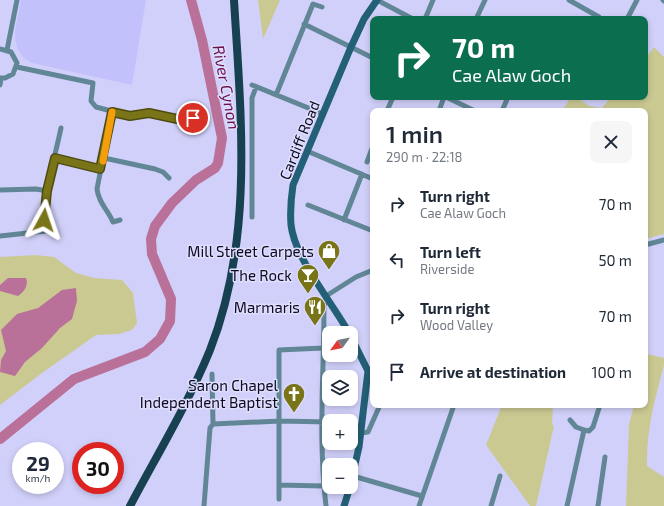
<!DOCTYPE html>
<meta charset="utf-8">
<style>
body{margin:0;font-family:"Exo 2",sans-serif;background:#f6f6f7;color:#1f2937;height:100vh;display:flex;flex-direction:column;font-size:15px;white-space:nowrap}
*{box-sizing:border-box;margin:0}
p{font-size:13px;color:#747a83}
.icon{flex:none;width:22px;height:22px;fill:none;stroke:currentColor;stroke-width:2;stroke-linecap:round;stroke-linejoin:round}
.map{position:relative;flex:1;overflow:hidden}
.sheet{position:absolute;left:370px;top:108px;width:278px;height:300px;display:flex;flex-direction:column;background:#fff;border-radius:8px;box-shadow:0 2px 6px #0003}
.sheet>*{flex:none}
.banner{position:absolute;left:370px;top:16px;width:278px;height:84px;border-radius:8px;box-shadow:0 2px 6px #0003;background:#0b6e4f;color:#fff;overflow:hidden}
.needle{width:26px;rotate:237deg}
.controls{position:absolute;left:322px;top:326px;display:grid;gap:8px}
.controls a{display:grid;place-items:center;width:36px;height:36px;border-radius:8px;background:#fff;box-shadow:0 2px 6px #0003;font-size:20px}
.speed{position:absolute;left:12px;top:442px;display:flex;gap:8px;font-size:20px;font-weight:700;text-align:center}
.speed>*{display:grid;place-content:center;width:52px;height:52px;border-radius:50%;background:#fff;box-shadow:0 2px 6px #0003;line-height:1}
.speed small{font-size:10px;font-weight:400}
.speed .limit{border:6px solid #d22;background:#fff;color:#111}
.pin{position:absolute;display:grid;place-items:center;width:34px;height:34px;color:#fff;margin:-17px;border:2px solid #fff;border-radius:50%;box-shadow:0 1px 4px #0007}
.me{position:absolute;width:44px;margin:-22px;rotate:5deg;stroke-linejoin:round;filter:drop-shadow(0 0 3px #0008)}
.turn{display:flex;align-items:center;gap:14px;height:84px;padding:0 16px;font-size:18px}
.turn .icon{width:52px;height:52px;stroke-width:2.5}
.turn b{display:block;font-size:28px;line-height:34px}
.round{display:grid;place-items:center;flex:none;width:42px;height:42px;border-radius:8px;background:#f6f6f7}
.head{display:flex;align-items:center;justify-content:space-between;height:68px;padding:0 16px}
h1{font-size:24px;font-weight:600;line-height:30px}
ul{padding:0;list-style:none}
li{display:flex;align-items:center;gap:12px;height:56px;padding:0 16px}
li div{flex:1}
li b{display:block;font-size:15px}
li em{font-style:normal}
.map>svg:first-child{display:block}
</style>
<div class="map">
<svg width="664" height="506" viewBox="0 0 664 506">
<rect width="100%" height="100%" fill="#d1d0fa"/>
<!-- built -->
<path fill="#c3c1fc" d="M21,0H146L132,85L32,63L24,58L18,50L15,40V30Z"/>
<!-- green -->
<path fill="#cbc992" d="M258,0H280L263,39Z
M654,47L664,57V234L645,239V111H562L571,97H576L589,106L602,108L611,97H645V59Z
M36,255L54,257L76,273L94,278L122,280L133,293L137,323L132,330L119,334L96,335L42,373L0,405V257Z
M647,354L664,358V365C655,399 646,431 647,466L664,477V506H626L629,425L634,405H645V362Z
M502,405H553L552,424L554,426L536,506H530L486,445Z"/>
<!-- water -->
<path fill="#ba7199" d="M8,278H26C29,285 24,292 18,296L0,291V285Z
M76,288L77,301L72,319L60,328L42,348L25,362L15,376L0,372L1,360L6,351L1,330L17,314L38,308L62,290Z"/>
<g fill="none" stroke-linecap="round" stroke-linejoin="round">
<!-- river -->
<path stroke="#ba7199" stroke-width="10" d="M0,439L74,379L145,352L160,339L170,321L171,299L152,254L151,239L155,226L172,203L196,180L215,168L218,163L222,138L202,40L191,0"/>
<!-- street -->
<path stroke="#618695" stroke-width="5" d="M377,0L413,19
M569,0L599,17
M663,0L664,1
M425,19L433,0
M476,19L485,0
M627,19L637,0
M304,24L373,58
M0,49L11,52L17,63L13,74L5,78H0
M7,50L17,0
M17,67L93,83L91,101L96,107L130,116L149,113L182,120L193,118
M0,85L1,78
M252,85L323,114
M276,95L313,4L322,7
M446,97L475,111
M387,111L393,97
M439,111L444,97
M502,111L508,97
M112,112L97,189C99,204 107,208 113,222L120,220
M307,151L373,179
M55,158L100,169
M104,158L155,169L163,172L169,178
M367,162L373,146
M0,190L36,189L47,191
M308,205L373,231
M252,217V98L256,87
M344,220L362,174
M0,236L46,231C42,196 54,162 61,128
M645,245L664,240
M570,420L576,427L584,430
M213,424L280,421L329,422
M351,425L362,426
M361,433L368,432L380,405
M353,476L422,496
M279,485L323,486
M279,499V350L323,348
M204,506L210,428L213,424L212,374
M326,506C318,440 324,373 324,307L326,296L356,277L373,270
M419,506L454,405
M491,506L500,476
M567,506L584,430L589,431L593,427L600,405
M598,506L605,457"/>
<!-- secondary -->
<path stroke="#235f76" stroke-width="7" d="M349,333C332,302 295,259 291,225C290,211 291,198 293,185L351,47L364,19L377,0
M351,337L368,371L359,447L351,482
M344,506L350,487"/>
<!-- primary -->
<path stroke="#174151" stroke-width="8" d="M130,506C157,455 188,404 210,350C254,238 241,117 234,0"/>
</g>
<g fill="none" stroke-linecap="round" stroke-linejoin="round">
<!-- route casing -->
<g stroke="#4f4b10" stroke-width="10">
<path id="route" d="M44,220L47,191L55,158L100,169L112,112L130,116L149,113L182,120L193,118"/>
</g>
<!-- route -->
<use href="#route" stroke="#797418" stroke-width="7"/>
<!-- slow -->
<path stroke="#f59e0b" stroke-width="7" d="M103,161L112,112"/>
</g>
<!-- icons -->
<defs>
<g id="shop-pin" transform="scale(1.15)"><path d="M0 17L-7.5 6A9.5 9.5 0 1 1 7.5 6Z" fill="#797418" stroke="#dfdefe"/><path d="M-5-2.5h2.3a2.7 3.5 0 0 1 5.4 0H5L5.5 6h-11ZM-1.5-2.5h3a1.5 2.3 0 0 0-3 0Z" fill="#fff"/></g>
<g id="bar-pin" transform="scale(1.15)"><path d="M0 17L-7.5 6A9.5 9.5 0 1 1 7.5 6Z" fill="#797418" stroke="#dfdefe"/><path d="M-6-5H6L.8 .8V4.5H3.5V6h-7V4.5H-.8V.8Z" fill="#fff"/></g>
<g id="restaurant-pin" transform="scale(1.15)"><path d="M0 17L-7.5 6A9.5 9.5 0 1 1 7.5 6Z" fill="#797418" stroke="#dfdefe"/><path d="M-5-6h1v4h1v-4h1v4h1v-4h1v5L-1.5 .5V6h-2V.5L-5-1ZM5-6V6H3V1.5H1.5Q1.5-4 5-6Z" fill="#fff"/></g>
<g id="church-pin" transform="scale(1.15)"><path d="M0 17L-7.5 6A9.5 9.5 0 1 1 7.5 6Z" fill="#797418" stroke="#dfdefe"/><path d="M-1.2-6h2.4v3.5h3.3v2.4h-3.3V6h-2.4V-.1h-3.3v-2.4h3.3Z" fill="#fff"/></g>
</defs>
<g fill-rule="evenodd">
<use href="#shop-pin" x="329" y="251"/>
<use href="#bar-pin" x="308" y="275"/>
<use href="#restaurant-pin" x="315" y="307"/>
<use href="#church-pin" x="294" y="394"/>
</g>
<g text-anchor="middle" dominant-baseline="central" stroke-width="3" stroke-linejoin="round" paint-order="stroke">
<!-- street labels -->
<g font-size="15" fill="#0c0a1c" stroke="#dfdefe">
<text transform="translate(299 140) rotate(-68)">Cardiff Road</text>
</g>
<!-- poi labels -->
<g font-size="15" fill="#0c0a1c" stroke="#dfdefe" text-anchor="end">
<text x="314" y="251">Mill Street Carpets</text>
<text x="292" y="275">The Rock</text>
<text x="300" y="307">Marmaris</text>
<text x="278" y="385">Saron Chapel<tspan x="278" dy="17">Independent Baptist</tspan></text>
</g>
<!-- water labels -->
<g font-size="16" font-style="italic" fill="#6b124c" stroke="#dfdefe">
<text transform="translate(227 87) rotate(79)">River Cynon</text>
</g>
</g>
</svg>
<div class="controls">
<a><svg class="needle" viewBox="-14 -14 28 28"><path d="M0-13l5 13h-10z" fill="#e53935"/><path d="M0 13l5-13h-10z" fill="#747a83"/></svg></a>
<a><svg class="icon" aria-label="layers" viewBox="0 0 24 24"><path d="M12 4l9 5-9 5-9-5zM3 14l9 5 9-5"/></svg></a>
<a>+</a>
<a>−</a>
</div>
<div class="speed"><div>29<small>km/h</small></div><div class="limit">30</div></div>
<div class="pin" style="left:193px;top:118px;background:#d93025"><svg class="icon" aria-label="arrive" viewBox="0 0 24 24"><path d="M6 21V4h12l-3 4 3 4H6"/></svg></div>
<svg class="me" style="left:44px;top:220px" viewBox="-20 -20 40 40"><path d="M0-17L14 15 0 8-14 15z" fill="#797418" stroke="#fff" stroke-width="4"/></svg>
<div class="banner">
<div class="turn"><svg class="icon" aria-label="right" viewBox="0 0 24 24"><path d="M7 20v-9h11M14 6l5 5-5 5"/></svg><div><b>70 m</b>Cae Alaw Goch</div></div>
</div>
<section class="sheet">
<div class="head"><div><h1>1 min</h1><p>290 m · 22:18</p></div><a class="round"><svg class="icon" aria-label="close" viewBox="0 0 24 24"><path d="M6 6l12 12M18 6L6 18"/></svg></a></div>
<ul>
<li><svg class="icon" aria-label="right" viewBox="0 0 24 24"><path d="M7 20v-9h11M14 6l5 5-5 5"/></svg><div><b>Turn right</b><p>Cae Alaw Goch</p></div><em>70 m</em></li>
<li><svg class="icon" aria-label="left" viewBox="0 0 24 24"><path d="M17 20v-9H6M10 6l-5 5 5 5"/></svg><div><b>Turn left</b><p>Riverside</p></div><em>50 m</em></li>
<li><svg class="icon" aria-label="right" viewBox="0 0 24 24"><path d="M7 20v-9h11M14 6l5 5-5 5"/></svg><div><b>Turn right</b><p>Wood Valley</p></div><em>70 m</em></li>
<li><svg class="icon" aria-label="arrive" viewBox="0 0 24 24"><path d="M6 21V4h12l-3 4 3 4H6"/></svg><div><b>Arrive at destination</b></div><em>100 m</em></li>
</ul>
</section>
</div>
